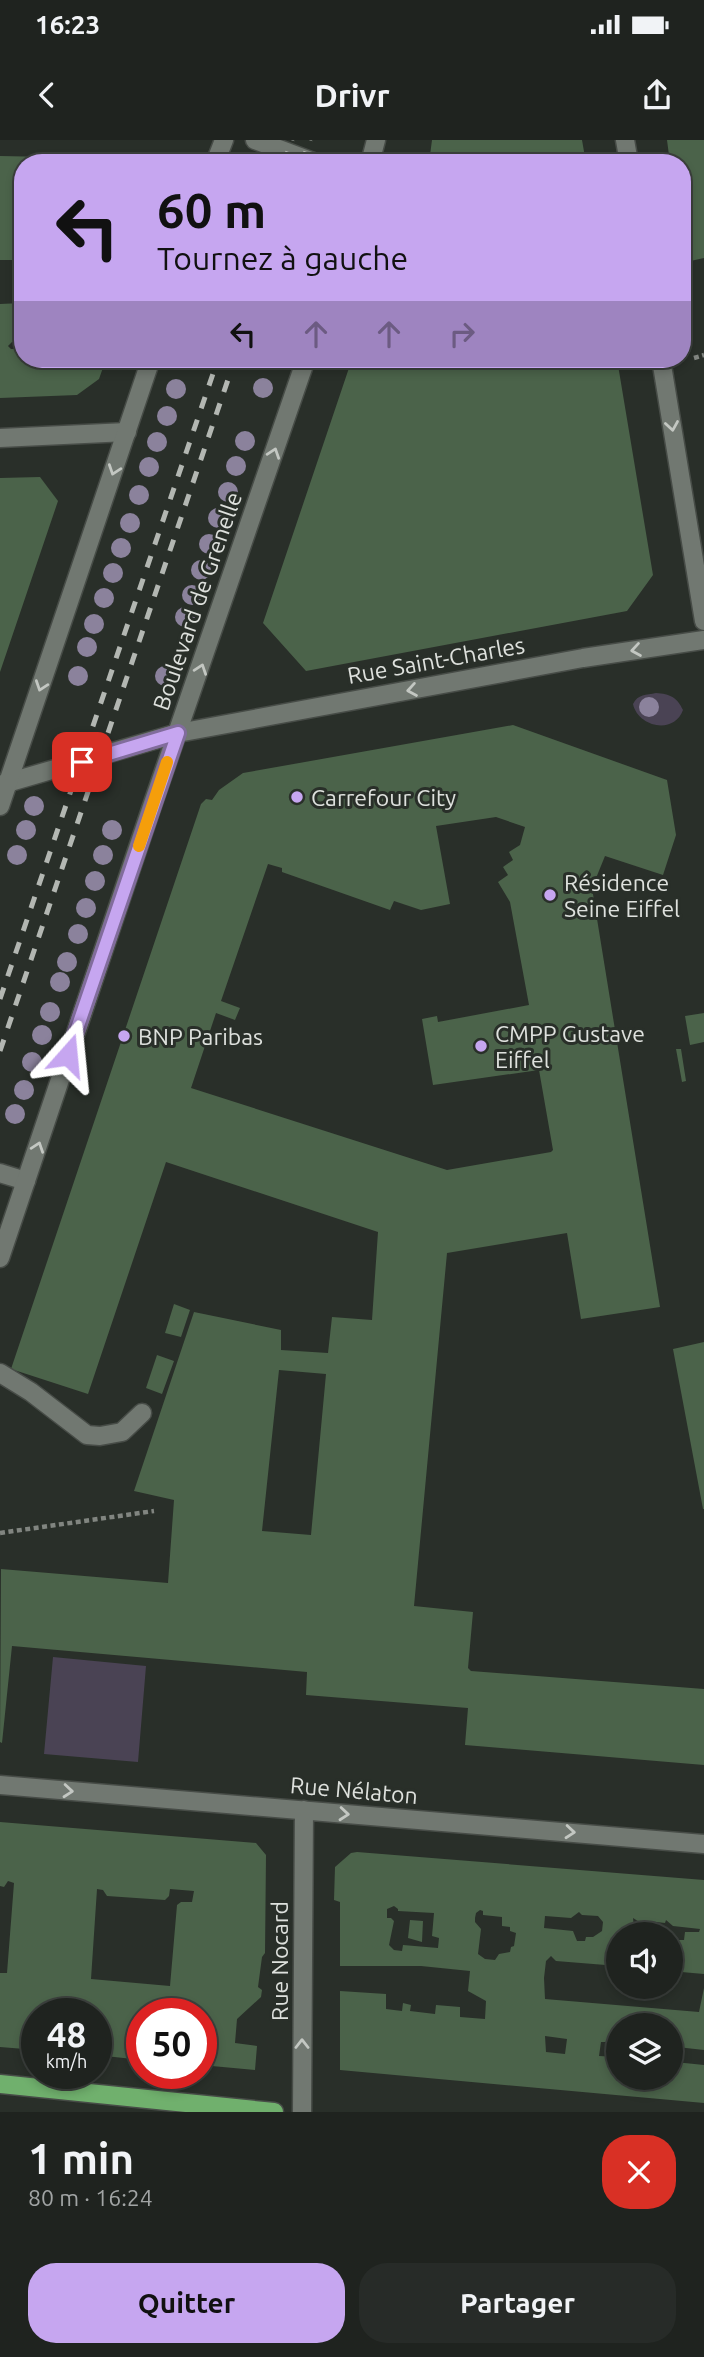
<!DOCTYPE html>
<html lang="fr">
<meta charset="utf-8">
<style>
body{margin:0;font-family:Ubuntu,sans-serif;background:#272b28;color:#f1f3f6;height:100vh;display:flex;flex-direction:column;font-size:26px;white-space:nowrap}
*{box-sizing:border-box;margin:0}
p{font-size:23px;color:#a1a4a4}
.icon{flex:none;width:38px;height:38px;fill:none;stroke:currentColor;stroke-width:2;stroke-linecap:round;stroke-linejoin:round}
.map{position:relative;height:1972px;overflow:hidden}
.sheet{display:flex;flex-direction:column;background:#1f231f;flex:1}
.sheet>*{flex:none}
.banner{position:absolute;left:14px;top:14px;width:677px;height:214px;border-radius:28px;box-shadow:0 4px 10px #0003,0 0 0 2px #3c403d;background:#c6a6f0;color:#111;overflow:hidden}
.buttons{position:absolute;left:606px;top:1782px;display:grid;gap:14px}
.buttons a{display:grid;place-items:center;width:77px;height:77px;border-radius:50%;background:#1f231f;box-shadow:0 4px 10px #0003,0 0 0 2px #3c403d;font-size:35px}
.speed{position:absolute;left:21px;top:1858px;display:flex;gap:14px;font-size:35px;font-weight:700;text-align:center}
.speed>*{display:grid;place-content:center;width:91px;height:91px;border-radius:50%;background:#1f231f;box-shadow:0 4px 10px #0003,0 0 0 2px #3c403d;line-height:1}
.speed small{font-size:18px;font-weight:400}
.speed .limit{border:10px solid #d22;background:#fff;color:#111}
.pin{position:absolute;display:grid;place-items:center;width:60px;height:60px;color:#fff;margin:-30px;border-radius:14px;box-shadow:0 4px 10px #0006}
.me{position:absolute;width:77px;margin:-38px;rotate:18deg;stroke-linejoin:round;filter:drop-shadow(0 0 5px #0008)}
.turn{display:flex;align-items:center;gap:24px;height:147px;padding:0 28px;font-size:32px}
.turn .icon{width:91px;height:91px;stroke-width:2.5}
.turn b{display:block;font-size:49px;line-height:60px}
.lanes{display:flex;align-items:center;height:66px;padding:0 28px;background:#0003;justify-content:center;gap:35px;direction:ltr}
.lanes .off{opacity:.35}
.round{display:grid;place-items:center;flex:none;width:74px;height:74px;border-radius:28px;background:#272b28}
.summary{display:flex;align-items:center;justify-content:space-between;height:119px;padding:0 28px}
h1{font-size:42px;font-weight:700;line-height:52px}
.primary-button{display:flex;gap:14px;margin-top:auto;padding:14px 28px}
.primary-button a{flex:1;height:80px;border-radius:28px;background:#c6a6f0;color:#111;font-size:28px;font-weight:700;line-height:80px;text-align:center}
.primary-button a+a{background:#272b28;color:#f1f3f6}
.status{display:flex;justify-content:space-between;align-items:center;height:49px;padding:0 35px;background:#1f231f;direction:ltr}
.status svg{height:19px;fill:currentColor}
header{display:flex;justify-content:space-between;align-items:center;height:91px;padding:0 28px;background:#1f231f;font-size:32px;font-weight:700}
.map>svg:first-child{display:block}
</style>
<div class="status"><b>16:23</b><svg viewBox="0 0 49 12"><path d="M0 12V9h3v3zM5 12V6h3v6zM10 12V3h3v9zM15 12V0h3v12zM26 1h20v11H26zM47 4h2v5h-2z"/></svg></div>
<header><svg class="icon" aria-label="back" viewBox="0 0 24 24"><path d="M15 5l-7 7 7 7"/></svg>Drivr<svg class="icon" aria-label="share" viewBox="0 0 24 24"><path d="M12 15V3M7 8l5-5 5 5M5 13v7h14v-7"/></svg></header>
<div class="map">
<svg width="704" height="1972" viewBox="0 0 704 1972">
<rect width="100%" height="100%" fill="#292f29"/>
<!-- green -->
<path fill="#4a4354" d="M656,553C670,554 677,557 683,570C674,595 638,587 633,564C638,554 646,555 656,553Z
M53,1517L146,1526L138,1622L44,1614Z"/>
<!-- building -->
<path fill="#4b634a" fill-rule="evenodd" d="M432,0H582L586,23H429Z
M667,0H704V118L686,122L682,99V23H670Z
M0,16L148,19L151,23H23V120H0Z
M22,163L23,189L20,192L23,198L20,202H12L8,206L11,209H23V219H106L99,239L77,255L0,258V164Z
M352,219H617L653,435L627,471L306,531L263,483Z
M40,337L58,361L0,532V338Z
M513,585L667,640L676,695L663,735L605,716L592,748L660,1167L581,1179L567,1093L447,1113L414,1466L473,1472L468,1528L471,1531L704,1549V1625L465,1605L468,1568L306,1555L307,1532L12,1506L2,1603L0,1602L1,1429L168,1443L174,1360L134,1351L194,1172L281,1190V1210L328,1213L332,1177L372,1180L378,1092L166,1022L88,1254L11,1229L201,664L206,659L212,660L219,650L243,633ZM496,677L525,687L520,705L509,712L513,720L503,727L508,735L498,742L510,762L529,865L438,882L437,876L422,879L433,945L539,930L553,1010L551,1012L447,1030L191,948L216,873L235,880L240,868L221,861L268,724L282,728V732L390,770L394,761L421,770L450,764L436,686ZM279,1230L326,1234L311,1395L262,1391Z
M704,873V902L690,905L685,876Z
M676,909H681L686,941L682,942Z
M174,1164L190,1170L181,1197L165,1193Z
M704,1202V1369H703L673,1209Z
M157,1215L174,1221L162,1254L146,1248Z
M0,1682L256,1703L266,1715L265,1813L262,1817L258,1847L262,1850L261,1857L237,1879L235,1903L257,1906L255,1930L201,1925V1874H142V1920L96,1915V1874H37V1910L0,1907V1833H7L14,1743L8,1741L4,1747L0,1746ZM97,1749L103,1750L107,1756L165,1760L169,1756L170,1749L194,1751L192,1762H181L177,1765L170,1846L91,1839Z
M357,1712L704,1740V1834L670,1831V1800H684L685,1792H699L700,1789L673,1786L666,1780L665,1783L648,1781L644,1785L633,1778L634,1787L642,1794H618V1826L556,1821L551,1816L546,1821L544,1838L545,1859L699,1872L704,1848V1910L677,1907L675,1922L704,1925V1963L340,1930V1851L386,1854V1869L402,1871L403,1863L411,1865L410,1871L435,1874L436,1865L460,1867V1877L485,1879L486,1861L468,1851L470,1831L421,1826H340V1762L334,1760L335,1727L351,1713ZM394,1766L398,1769V1771L434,1773L432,1796L439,1798L438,1808L403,1805L402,1811L394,1810L389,1805L394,1781L391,1778H387V1769ZM480,1770L483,1771V1775L502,1777V1786L510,1787V1791L516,1793L514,1806L511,1807L510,1812L499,1814L495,1820L485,1819L478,1814L481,1789L475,1782V1778L476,1773ZM579,1772L582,1775L598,1776L603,1782L602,1791L593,1797H586L585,1801H577L573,1791L544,1788L545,1776L571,1778ZM618,1885H670V1937H618V1917L599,1916L601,1902H618ZM545,1896L567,1899L565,1914L546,1912Z
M410,1780L423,1781L422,1802L408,1798Z"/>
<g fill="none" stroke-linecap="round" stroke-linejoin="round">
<!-- service casing -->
<g stroke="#474c47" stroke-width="21">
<path id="service" d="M0,1033L26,1041
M0,1233L31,1252L87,1295L100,1296L122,1292L142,1273"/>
</g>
<!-- minor casing -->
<g stroke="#474c47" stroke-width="21">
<path id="minor" d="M255,0L316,23
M625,0L629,23
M661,219L704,481
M0,298L127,292
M0,645L178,593L583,518L704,500
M0,1645L704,1704
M302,1972L304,1670"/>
</g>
<!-- secondary casing -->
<g stroke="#474c47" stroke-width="21">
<path id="secondary" d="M215,23L224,0
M370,23L376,0
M0,666L151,219
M0,1118L153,663L306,219"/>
</g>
<!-- primary casing -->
<g stroke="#474c47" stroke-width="21">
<path id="primary" d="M0,1944L274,1972"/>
</g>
<!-- path -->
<path stroke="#818580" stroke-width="4.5" stroke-dasharray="5 3.5" stroke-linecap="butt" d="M694,218L704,215
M0,1393L154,1371"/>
<!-- service -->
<use href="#service" stroke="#717871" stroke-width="18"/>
<!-- minor -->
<use href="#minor" stroke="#717871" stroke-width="18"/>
<!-- secondary -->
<use href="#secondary" stroke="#717871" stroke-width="18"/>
<!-- primary -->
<use href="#primary" stroke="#70b06d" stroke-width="18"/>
<!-- rail -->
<path stroke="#b3b7b2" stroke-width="5" stroke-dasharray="12 12" stroke-linecap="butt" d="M284,23L292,0
M302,23L310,0
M0,859L218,219
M0,911L235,219"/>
</g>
<!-- trees -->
<g fill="#8b829c">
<circle cx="263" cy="248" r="10"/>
<circle cx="176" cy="249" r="10"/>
<circle cx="167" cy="276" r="10"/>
<circle cx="245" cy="301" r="10"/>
<circle cx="157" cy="302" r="10"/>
<circle cx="236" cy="326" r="10"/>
<circle cx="149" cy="327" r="10"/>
<circle cx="228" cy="352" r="10"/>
<circle cx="139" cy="355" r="10"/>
<circle cx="218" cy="378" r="10"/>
<circle cx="130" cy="383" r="10"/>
<circle cx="209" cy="404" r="10"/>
<circle cx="121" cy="408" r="10"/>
<circle cx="201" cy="430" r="10"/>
<circle cx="113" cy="433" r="10"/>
<circle cx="192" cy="455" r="10"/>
<circle cx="104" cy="458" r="10"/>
<circle cx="185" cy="477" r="10"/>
<circle cx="94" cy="484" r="10"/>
<circle cx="87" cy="507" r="10"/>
<circle cx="78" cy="536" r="10"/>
<circle cx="165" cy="536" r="10"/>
<circle cx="649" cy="567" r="10"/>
<circle cx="34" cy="666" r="10"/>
<circle cx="26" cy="690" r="10"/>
<circle cx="112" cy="690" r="10"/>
<circle cx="17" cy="715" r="10"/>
<circle cx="103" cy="715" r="10"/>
<circle cx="95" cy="741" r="10"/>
<circle cx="86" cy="768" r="10"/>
<circle cx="78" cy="794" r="10"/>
<circle cx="67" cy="822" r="10"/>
<circle cx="60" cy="842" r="10"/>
<circle cx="50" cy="872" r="10"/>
<circle cx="42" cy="895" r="10"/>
<circle cx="32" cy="922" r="10"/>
<circle cx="24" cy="950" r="10"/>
<circle cx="15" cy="974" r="10"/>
</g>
<!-- one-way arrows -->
<defs><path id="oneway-chevron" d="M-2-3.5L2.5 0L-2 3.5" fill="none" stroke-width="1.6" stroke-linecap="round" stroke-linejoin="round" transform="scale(1.75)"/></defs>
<g stroke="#c3c7c2">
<use href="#oneway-chevron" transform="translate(672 286) rotate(81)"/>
<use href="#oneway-chevron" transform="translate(274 313) rotate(-71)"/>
<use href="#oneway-chevron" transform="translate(114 330) rotate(109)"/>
<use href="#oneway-chevron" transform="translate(636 510) rotate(171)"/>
<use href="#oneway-chevron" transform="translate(201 529) rotate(-71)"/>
<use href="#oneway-chevron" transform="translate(41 546) rotate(109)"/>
<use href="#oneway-chevron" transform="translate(412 550) rotate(170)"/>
<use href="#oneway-chevron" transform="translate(38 1007) rotate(-71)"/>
<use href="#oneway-chevron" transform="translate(68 1651) rotate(5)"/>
<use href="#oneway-chevron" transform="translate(344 1674) rotate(5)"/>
<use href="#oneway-chevron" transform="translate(570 1692) rotate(5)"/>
<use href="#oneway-chevron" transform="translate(302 1904) rotate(-90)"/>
</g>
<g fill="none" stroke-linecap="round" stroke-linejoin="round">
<!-- route casing -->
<g stroke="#816c9c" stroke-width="18">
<path id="route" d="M68,915L178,593L82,622"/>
</g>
<!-- route -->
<use href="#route" stroke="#c6a6f0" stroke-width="12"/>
<!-- slow -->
<path stroke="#f59e0b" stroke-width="12" d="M139,706L167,622"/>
</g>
<!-- markers -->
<g fill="#c6a6f0" stroke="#292f29" stroke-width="2.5">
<circle cx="297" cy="657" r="7"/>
<circle cx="550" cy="755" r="7"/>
<circle cx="124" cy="896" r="7"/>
<circle cx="481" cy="906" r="7"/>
</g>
<g text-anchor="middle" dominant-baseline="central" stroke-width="6" stroke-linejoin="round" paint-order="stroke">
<!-- street labels -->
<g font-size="23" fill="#dee1dd" stroke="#292f29">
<text transform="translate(197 461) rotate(-71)">Boulevard de Grenelle</text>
<text transform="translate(436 520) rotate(-10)">Rue Saint-Charles</text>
<text transform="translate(354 1650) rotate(5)">Rue Nélaton</text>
<text transform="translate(279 1821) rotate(-90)">Rue Nocard</text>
</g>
<!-- poi labels -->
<g font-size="23" fill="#dee1dd" stroke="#292f29" text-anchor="start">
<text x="311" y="657">Carrefour City</text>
<text x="564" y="742">Résidence<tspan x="564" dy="26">Seine Eiffel</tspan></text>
<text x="495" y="893">CMPP Gustave<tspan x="495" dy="26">Eiffel</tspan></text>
<text x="138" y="896">BNP Paribas</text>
</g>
</g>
</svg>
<div class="buttons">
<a><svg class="icon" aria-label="sound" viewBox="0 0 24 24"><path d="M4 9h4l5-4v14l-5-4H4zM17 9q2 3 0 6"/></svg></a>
<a><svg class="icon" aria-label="layers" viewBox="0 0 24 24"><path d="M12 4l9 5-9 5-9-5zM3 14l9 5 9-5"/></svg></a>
</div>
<div class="speed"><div>48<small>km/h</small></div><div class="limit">50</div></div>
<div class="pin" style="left:82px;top:622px;background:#d93025"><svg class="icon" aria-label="arrive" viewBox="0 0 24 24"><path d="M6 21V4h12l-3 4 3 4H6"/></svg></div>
<svg class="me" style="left:68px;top:915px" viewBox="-20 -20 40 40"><path d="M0-17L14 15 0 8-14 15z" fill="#c6a6f0" stroke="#fff" stroke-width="4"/></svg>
<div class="banner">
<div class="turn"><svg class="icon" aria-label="left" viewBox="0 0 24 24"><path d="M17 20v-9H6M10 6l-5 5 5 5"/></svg><div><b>60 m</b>Tournez à gauche</div></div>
<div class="lanes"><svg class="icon" aria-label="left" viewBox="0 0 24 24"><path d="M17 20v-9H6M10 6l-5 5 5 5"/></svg><svg class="icon off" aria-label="ahead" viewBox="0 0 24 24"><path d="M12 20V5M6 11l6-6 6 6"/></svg><svg class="icon off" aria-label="ahead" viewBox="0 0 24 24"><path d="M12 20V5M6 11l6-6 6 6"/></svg><svg class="icon off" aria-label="right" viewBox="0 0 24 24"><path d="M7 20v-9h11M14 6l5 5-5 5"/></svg></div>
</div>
</div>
<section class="sheet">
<div class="summary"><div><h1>1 min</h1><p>80 m · 16:24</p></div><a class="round" style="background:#d93025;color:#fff"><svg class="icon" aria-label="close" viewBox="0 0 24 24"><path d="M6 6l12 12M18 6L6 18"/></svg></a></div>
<div class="primary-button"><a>Quitter</a><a>Partager</a></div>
</section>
